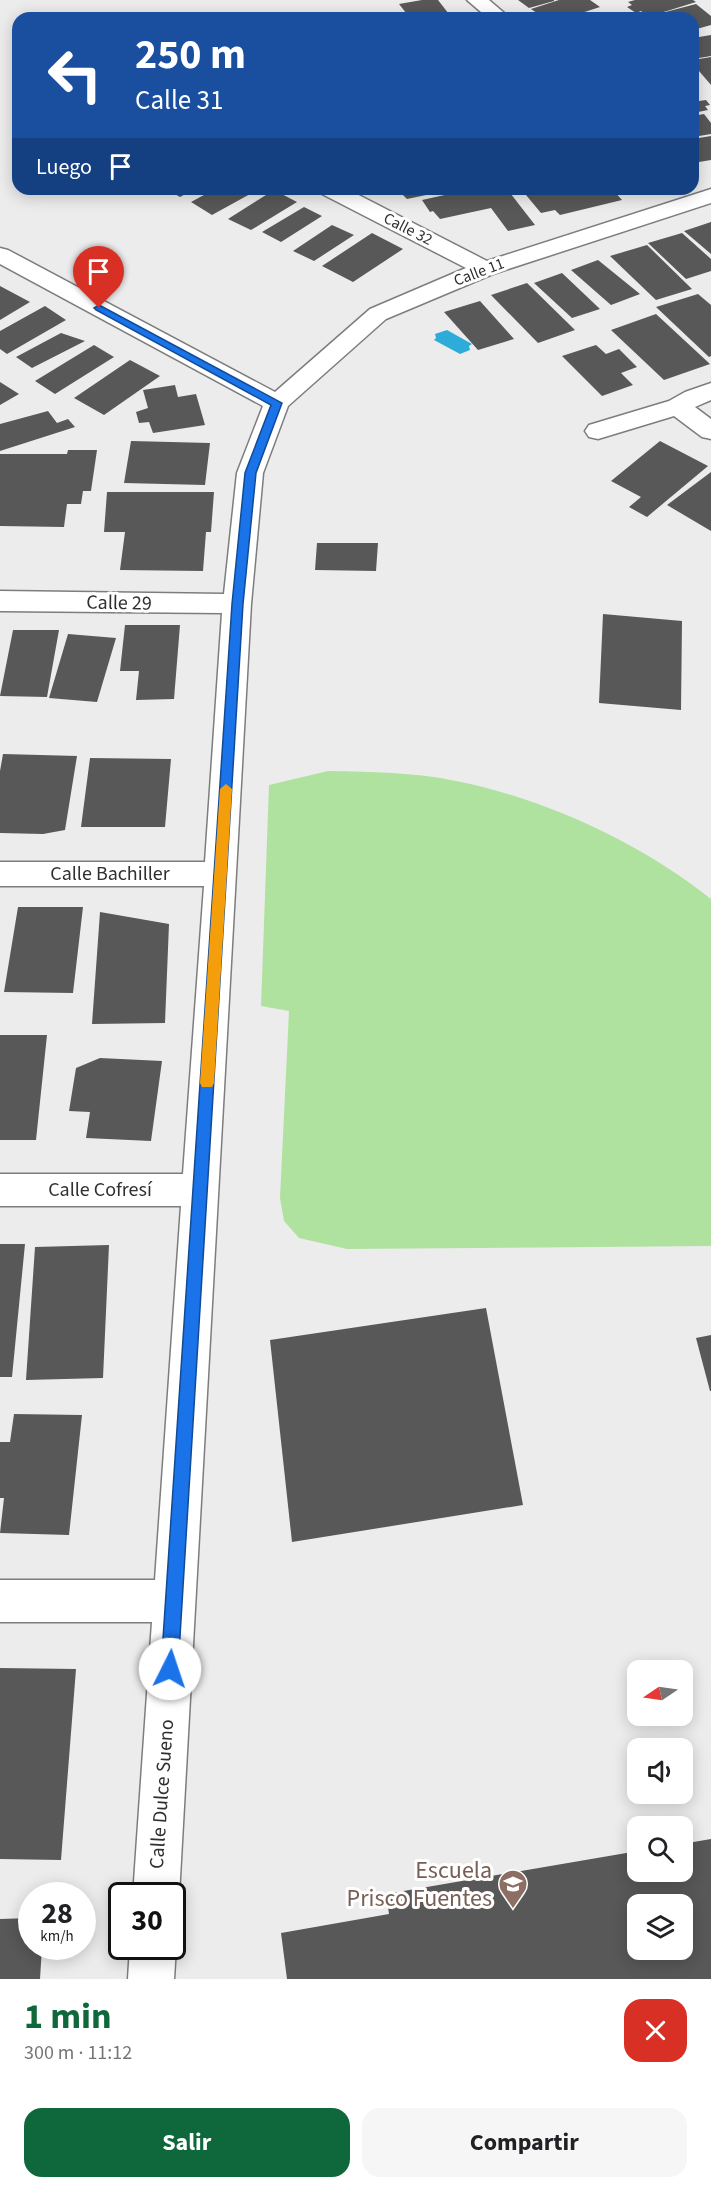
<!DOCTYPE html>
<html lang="es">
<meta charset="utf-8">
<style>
body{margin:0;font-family:"Source Sans 3",sans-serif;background:#f6f6f6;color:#202124;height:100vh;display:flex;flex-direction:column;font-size:22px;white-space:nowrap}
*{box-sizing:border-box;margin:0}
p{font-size:20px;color:#757577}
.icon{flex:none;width:33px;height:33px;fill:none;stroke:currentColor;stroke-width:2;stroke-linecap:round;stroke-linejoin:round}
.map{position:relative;height:1979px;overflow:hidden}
.side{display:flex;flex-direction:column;background:#fff;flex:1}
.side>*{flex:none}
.guide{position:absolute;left:12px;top:12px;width:687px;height:183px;border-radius:18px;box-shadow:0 3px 15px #0003;background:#1a4fa0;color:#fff;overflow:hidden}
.needle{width:39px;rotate:257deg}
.tools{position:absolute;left:627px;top:1660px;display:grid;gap:12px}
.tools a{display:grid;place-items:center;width:66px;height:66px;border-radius:12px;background:#fff;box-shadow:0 3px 15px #0003;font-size:30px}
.speed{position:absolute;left:18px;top:1882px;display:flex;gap:12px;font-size:30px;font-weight:700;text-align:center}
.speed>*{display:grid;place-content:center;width:78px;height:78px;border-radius:50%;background:#fff;box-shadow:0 3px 15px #0003;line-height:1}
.speed small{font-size:15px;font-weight:400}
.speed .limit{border:3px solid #111;border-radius:9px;background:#fff;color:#111}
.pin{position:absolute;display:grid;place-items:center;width:51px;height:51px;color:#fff;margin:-62px -26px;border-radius:50% 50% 50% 0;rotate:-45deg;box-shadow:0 0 6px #0007}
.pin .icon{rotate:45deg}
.me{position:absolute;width:66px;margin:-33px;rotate:4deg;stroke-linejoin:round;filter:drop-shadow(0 0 4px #0008)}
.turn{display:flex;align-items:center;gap:21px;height:126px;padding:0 24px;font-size:27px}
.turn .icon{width:78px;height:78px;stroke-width:2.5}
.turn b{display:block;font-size:42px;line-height:51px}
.then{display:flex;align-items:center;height:57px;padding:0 24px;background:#0003;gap:12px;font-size:22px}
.round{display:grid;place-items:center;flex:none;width:63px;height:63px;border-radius:18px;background:#f6f6f6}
.headline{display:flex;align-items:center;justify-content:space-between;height:102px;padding:0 24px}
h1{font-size:36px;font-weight:700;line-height:45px;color:#0f683b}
.action{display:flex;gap:12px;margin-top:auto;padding:12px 24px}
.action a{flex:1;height:69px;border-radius:18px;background:#0f683b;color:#fff;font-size:24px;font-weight:700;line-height:69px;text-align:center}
.action a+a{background:#f6f6f6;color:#202124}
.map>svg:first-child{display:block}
</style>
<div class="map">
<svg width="711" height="1979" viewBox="0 0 711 1979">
<rect width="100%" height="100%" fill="#ececed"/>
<!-- green -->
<path fill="#b0e29f" d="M328,771C371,772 414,772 456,781C546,799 639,842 711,899V1246L347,1249L299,1238L284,1221L280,1198L289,1011L261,1006L269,785Z"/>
<!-- water -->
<path fill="#2dabd9" d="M447,330L472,344L469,346L470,350L460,354L434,340L436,338L435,334Z"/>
<!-- building -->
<path fill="#585859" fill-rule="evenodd" d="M422,0H438L452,18H410L399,4Z
M518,0H554V1L529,8Z
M559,0H590L600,7L566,18H544L531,9Z
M635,0H693L696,2L654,15L696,4L711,16V25L693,30V18H650L641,11L636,13L627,7L632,5L628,2Z
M355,12L360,18H329L327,16Z
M395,12L400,18H371L370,16Z
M711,35V56L693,59V38Z
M711,57V85L693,64V60Z
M693,94L699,101L706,100L710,105L705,106L708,110L693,113Z
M704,114L711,123V134L693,137V116Z
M711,136V160L693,163V139Z
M166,189H195L180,197Z
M215,189H259L212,215L191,202Z
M397,189H450V190L407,199Z
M472,189H507L535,225L508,231L491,208L440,219L433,211L430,212L422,200Z
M521,189H612L622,200L560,215L555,210L541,213Z
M274,190L297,202L251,230L228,219Z
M304,207L322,216L281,242L262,232Z
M711,222V254L684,231Z
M332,225L354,235L314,261L293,251Z
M372,233L403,249L353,282L322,266Z
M682,233L711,259V271L686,279L648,243Z
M647,245L692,289L656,300L610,256Z
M598,260L640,294L611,305L571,270Z
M562,273L600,309L572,318L534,283Z
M527,283L575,330L538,343L491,295Z
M0,286L30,302L0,320Z
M698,294L711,305V356L709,357L656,307Z
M480,301L514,339L478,350L444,312Z
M45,306L66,320L7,354L0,349V331Z
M656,314L710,364L664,380L611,330Z
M61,333L85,341L32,368L16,357Z
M94,345L114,357L55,394L35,381Z
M596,345L606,354L619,349L637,367L621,373L633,385L602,396L562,356Z
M130,360L160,376L104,415L74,398Z
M0,382L19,394L0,405Z
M175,385L178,397L196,394L205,425L153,433L149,422L139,423L136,412L148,408L143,390Z
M48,411L57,423L68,419L75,427L0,451V424Z
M131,441L210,443L205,485L124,483Z
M660,441L708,466L647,517L629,507L641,497L611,481Z
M68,450H97L91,491H83L81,504H67L64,527L0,526V454H67Z
M711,472V531L667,505Z
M107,492H214L211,532H206L203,571L120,570L125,532H104Z
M317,543H378L376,571L315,570Z
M603,614L682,621L681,710L599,703Z
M125,625H180L174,699L136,700L139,671H120Z
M13,630H59L47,697L0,696Z
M68,634L116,638L97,702L49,698Z
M3,754L77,756L65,830L43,834L0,833V771Z
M90,758L171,759L165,827H81Z
M18,907H83L73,993L4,992Z
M100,912L169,924L165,1023L92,1024Z
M0,1035H47L36,1140H0Z
M100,1058L162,1061L151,1141L86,1138L90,1112L69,1111L76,1068Z
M0,1244H25L12,1377H0Z
M109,1245L103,1378L26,1380L35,1247Z
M486,1308L523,1505L292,1542L270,1340Z
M711,1335V1391H710L696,1338Z
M14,1414L82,1415L69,1535L0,1533L4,1498H0V1442H10Z
M0,1668L76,1669L61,1860L0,1859Z
M711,1839V1979H287L281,1933L389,1914L386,1894L638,1851V1872H682V1844ZM638,1905H682V1950H638Z
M32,1918V1947H42L40,1979H0V1919Z"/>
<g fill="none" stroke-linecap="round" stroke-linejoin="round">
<!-- minor casing -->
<g stroke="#7d7d7e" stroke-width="3">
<path id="minor" d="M467,0H489L510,18H488Z
M319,189H347L487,261L711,189V203L493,274L386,319L288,406L263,473L251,604L179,1896L172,1911V1896H133L152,1622H0V1580H155L181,1206H0V1174H183L204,886H0V862H205L222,613L0,611V591L224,594L237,473L263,406L0,264V248L8,250L275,392L370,309L466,268L322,194Z
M711,383V400L695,407L711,419V439L702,437L674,416L598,439L589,437L585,431L589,425L669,401L685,392Z
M172,1939L176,1947L174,1979H128L130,1947H172Z"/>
</g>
<!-- minor -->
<use href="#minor" fill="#fff" fill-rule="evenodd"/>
</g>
<!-- route -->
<path fill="#1a73e8" stroke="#114b97" stroke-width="1.5" d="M99,305L282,403L256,473L243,604L178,1669L176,1675L170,1678L163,1675L161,1669L232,604L245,473L271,405L96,310L94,308Z"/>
<!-- slow -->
<path fill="#f59e0b" d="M226,784L232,789L214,1083L212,1087H202L200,1083L220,789Z"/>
<!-- icons -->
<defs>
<g id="school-pin" transform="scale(1.5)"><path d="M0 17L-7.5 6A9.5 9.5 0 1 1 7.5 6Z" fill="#8d6e63" stroke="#fff"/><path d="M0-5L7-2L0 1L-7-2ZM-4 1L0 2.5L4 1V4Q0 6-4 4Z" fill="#fff"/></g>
</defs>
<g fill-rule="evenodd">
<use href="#school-pin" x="513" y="1884"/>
</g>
<g text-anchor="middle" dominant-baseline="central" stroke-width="6" stroke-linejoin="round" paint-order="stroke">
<!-- far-street labels -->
<g font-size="16" fill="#303031" stroke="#fff">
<text transform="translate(408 229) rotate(27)">Calle 32</text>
<text transform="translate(479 272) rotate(-21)">Calle 11</text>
</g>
<!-- street labels -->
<g font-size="20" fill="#303031" stroke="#fff">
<text transform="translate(119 603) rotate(1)">Calle 29</text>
<text x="110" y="874">Calle Bachiller</text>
<text x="100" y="1190">Calle Cofresí</text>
<text transform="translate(162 1794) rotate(-86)">Calle Dulce Sueno</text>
</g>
<!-- near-education labels -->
<g font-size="24" fill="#785e54" stroke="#fff" text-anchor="end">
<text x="492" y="1870">Escuela<tspan x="492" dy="28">Prisco Fuentes</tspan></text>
</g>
</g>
</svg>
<div class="tools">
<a><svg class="needle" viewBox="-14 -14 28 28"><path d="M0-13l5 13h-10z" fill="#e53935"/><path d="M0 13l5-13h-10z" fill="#757577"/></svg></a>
<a><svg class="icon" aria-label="sound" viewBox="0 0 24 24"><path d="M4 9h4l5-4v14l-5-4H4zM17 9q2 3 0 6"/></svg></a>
<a><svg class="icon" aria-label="search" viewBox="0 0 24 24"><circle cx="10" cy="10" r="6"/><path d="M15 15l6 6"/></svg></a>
<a><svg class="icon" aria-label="layers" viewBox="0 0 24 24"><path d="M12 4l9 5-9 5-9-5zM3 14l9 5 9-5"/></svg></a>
</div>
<div class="speed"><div>28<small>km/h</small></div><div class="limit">30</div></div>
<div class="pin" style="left:99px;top:308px;background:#d93025"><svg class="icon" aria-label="arrive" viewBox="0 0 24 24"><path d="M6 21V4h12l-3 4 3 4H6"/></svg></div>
<svg class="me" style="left:170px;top:1669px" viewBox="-20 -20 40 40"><circle r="19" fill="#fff"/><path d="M0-13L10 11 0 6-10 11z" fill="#1a73e8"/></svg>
<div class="guide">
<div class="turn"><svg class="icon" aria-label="left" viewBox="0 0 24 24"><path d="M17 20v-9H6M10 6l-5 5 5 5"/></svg><div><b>250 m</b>Calle 31</div></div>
<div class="then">Luego<svg class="icon" aria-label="arrive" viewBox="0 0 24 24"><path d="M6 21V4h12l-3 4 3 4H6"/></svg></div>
</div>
</div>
<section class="side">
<div class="headline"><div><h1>1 min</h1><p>300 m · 11:12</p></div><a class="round" style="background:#d93025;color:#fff"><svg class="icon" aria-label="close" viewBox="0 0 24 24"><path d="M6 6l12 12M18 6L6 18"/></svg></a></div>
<div class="action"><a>Salir</a><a>Compartir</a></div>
</section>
